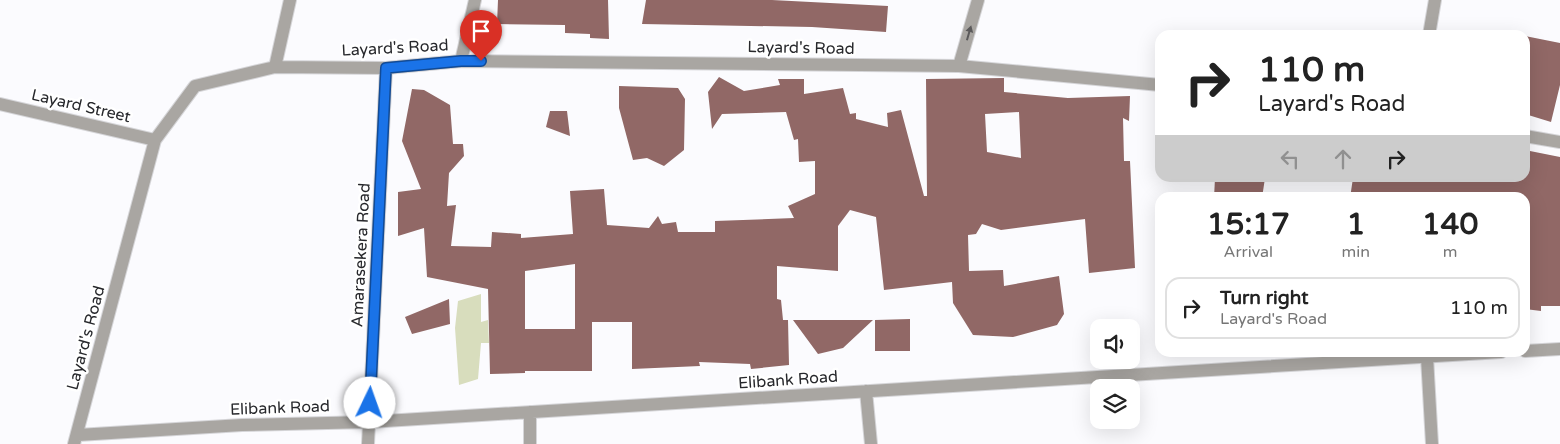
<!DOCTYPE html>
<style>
body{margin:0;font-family:"Varela Round",sans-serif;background:#f6f6f6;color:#222;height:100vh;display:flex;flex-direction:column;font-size:19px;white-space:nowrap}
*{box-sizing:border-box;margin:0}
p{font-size:16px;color:#767676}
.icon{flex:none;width:28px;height:28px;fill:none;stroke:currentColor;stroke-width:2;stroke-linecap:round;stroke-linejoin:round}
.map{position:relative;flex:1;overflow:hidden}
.drawer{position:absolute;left:1155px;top:192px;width:375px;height:165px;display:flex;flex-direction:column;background:#fff;border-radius:15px;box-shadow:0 5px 20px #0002}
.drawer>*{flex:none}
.top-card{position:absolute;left:1155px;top:30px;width:375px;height:152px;border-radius:15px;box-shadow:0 5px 20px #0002;background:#fff;color:#222;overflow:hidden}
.tools{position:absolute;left:1090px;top:319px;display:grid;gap:10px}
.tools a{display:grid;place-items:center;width:50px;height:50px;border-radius:10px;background:#fff;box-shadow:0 5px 20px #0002;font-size:25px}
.pin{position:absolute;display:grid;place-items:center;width:42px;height:42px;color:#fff;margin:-51px -21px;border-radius:50% 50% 50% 0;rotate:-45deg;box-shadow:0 0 5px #0007}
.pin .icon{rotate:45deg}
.me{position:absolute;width:55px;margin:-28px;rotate:3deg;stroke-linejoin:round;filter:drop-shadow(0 0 4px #0008)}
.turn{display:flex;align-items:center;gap:18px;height:105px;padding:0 20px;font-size:22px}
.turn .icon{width:65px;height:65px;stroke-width:2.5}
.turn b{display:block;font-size:35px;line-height:42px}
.lanes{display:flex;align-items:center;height:48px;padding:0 20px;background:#0003;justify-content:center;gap:25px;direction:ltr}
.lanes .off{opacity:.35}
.eta{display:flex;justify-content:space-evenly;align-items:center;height:85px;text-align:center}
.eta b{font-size:30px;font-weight:800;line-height:35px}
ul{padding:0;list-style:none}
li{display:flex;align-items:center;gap:15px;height:62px;margin:0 10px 8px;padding:0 10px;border:2px solid #e0e0e0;border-radius:15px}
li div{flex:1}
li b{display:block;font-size:19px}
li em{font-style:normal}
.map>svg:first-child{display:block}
</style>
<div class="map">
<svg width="1560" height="444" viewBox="0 0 1560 444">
<rect width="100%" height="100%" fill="#fbfbfe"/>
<!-- green -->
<path fill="#d8ddbd" d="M481,294V322L488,320L489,343H481L478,379L459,385L455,328L458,301Z"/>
<!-- building -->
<path fill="#916866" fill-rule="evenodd" d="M498,0H608L609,39L590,38V34L565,33V25L497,24Z
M646,0H772L888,6L886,32L812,27L642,24Z
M1525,36L1560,43V85L1551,122L1525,114Z
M719,77L744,91L780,85L778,79H804V94L843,88L850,114L856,113V119L888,127L887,113L901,110L924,196H927L926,79L1004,78V92L1068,98L1130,96L1129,121L1123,118L1124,161H1130L1135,268L1089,273L1085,219L1001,230L982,224L976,234L968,235L969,271L1003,270L1004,286L1059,276L1064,314L1057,325L1013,337L973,335L953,303L952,282L884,290L876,217L850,210L838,226V271L777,266V299L781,300L783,320H788L789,365L751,369L750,364L699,362L700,366L632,369V322H592V371H525V373L490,374L488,289L427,277L424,228L398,236V192L421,189L402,141L412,89L424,90L450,105L453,144H463L464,156L449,173L447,206L456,205L451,246L491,247L492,232L521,234V238L573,234L570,191L604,189L607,225L649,228L658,216L662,224L676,222L678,232H715V221L794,218L788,206L815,194V161L799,162L798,139L794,140L786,112L722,114L712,129L708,92ZM1019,112L1021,158L987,152L985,114ZM575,264V329H525V271Z
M619,86L678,88L685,99L684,150L664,166L647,158L633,160L619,108Z
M550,111H567L570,136L546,127Z
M1530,151L1560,157V306H1541V311L1525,309V198H1350L1353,178H1458L1457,182L1482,178H1525V156Z
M1215,178H1265L1262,198H1214Z
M449,299L450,324L412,334L405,317Z
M910,319V351H875V320Z
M793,320H873L843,348L818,354Z"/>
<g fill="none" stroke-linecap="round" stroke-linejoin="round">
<!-- minor casing -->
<g stroke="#d5d5d8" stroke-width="14">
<path id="minor" d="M1429,35L1435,0
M461,61L475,0
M959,66L978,0
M275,67L290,0
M0,104L155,140
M1525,136L1560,142
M1525,351L1560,349
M1427,357L1432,444
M866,391L871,444
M78,435L242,425L369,422L1501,352
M74,444L155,140L195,86L275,67L386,68L461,61L959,66L1160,85
M368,444L386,68
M530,444V412"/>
</g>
<!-- minor -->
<use href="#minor" stroke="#a9a6a2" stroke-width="12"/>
</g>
<!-- one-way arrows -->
<defs><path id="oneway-solid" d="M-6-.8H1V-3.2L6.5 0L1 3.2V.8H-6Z" transform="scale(1.25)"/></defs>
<use fill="#5b5a5b" href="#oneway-solid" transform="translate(969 33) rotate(-74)"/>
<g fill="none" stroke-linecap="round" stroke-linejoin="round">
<!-- route casing -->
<g stroke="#114b97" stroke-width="12">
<path id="route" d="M370,403L386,68L461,61H481"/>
</g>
<!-- route -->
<use href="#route" stroke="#1a73e8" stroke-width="9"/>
</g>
<g text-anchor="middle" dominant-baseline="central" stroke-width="5" stroke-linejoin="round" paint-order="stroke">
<!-- street labels -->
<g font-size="16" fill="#27282c" stroke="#fff">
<text transform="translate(395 48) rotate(-3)">Layard's Road</text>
<text transform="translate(801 48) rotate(1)">Layard's Road</text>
<text transform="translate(81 106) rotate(13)">Layard Street</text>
<text transform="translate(361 255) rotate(-87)">Amarasekera Road</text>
<text transform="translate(86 338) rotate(-75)">Layard's Road</text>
<text transform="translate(788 380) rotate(-4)">Elibank Road</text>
<text transform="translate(280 408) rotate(-2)">Elibank Road</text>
</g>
</g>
</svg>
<div class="tools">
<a><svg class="icon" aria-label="sound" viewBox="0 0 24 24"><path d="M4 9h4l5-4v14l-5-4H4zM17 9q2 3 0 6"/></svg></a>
<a><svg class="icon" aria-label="layers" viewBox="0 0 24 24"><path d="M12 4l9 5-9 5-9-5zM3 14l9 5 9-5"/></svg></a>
</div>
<div class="pin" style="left:481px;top:61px;background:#d93025"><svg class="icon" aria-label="arrive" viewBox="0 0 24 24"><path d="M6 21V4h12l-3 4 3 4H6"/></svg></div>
<svg class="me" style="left:370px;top:403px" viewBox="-20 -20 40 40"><circle r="19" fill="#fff"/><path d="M0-13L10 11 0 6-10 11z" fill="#1a73e8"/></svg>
<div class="top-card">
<div class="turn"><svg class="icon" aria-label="right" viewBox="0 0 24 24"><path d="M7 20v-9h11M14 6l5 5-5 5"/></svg><div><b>110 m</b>Layard's Road</div></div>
<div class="lanes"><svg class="icon off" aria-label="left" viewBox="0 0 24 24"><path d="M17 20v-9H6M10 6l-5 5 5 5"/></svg><svg class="icon off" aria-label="ahead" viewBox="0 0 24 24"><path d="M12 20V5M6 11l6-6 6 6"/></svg><svg class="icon" aria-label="right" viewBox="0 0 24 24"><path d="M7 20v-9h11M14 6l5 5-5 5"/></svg></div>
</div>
<section class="drawer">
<div class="eta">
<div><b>15:17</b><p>Arrival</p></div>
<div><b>1</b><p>min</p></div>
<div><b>140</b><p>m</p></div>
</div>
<ul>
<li><svg class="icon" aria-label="right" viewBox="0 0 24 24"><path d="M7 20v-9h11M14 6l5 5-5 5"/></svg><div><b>Turn right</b><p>Layard's Road</p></div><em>110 m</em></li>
</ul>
</section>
</div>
